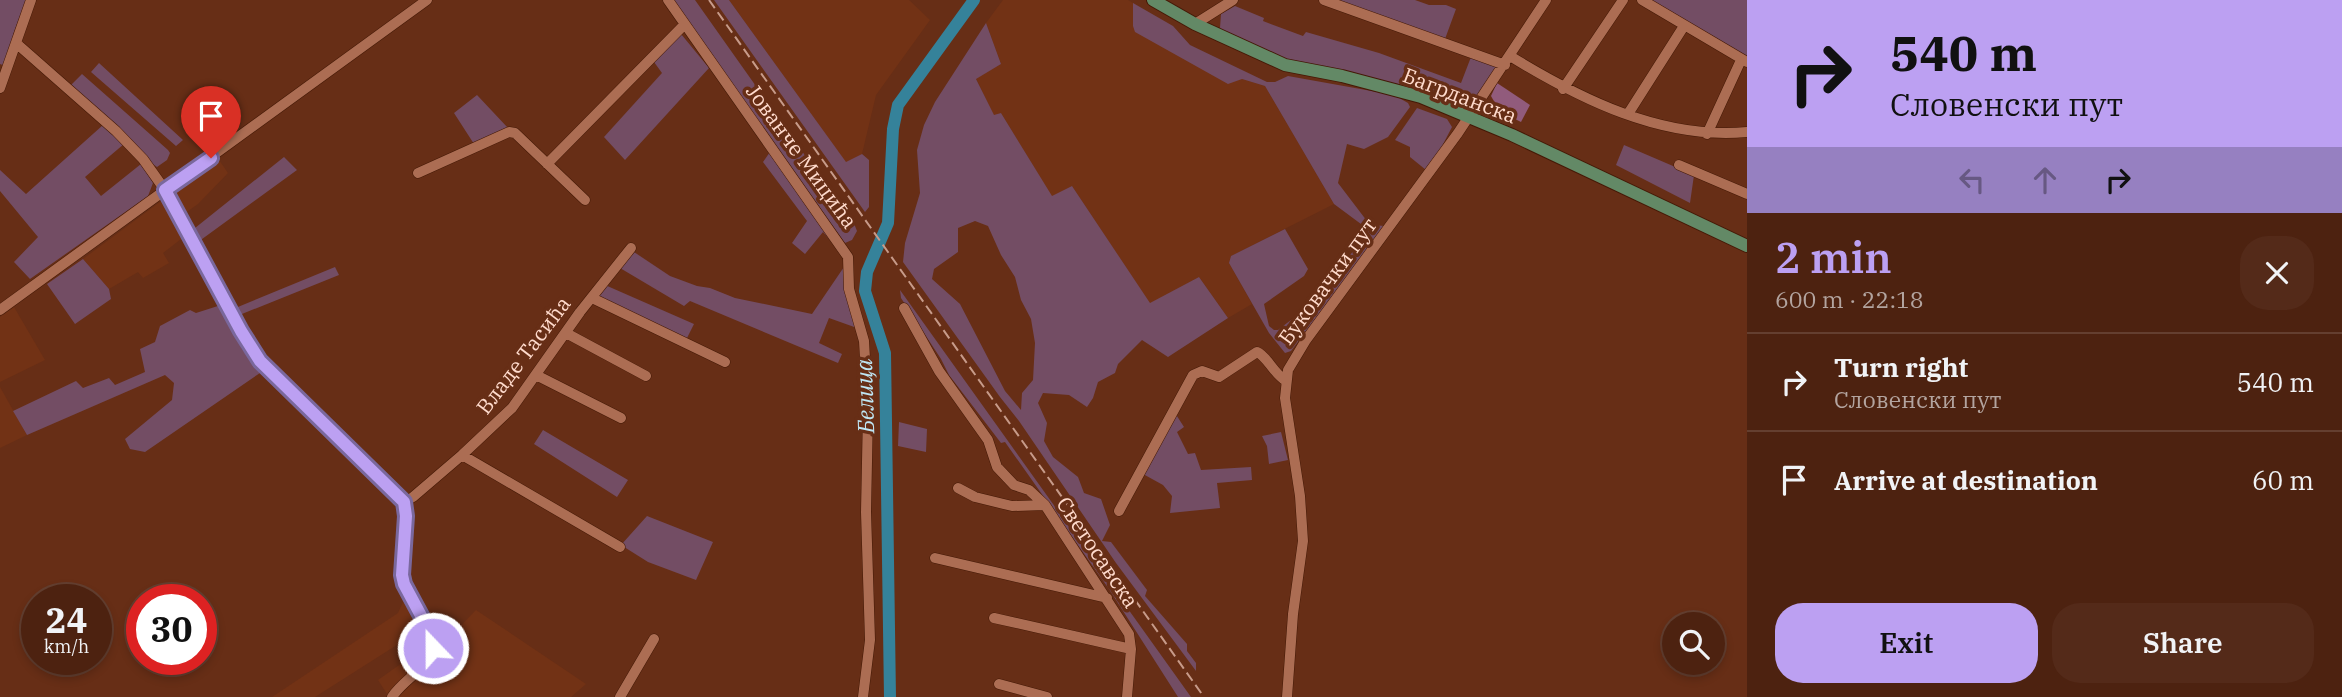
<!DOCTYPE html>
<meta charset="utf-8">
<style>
body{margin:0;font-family:"IBM Plex Serif",serif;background:#542a19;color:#f1f3f6;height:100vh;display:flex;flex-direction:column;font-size:26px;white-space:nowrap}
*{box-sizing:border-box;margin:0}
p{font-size:23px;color:#b3a49f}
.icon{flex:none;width:38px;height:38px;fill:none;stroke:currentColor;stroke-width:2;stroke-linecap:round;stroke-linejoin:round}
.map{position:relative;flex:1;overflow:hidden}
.sheet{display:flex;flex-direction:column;background:#4d2210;width:595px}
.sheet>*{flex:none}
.top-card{background:#bca0f2;color:#111;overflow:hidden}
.buttons{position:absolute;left:1662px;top:612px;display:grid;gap:14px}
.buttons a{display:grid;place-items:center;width:63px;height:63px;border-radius:50%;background:#4d2210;box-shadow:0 4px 10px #0003,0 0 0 2px #643f30;font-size:35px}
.speed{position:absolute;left:21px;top:584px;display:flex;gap:14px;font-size:35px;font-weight:700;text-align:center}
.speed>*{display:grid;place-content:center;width:91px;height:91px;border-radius:50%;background:#4d2210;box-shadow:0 4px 10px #0003,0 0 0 2px #643f30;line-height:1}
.speed small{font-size:18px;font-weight:400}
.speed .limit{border:10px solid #d22;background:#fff;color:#111}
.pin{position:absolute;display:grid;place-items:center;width:60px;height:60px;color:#fff;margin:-72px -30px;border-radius:50% 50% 50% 0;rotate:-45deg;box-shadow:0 0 7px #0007}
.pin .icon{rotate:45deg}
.me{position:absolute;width:77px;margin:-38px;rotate:338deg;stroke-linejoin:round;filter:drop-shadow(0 0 5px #0008)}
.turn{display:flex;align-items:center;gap:24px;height:147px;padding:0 28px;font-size:32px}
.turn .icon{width:91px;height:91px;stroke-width:2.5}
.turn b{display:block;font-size:49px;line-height:60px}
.lanes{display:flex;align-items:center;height:66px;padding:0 28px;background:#0003;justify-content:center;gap:35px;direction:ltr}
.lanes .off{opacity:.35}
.round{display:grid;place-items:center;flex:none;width:74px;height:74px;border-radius:28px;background:#542a19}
.summary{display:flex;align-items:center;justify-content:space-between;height:119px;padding:0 28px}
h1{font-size:42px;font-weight:600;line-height:52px;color:#bca0f2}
.action{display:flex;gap:14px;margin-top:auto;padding:14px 28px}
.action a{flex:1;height:80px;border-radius:28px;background:#bca0f2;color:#111;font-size:28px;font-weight:600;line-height:80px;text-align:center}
.action a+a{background:#542a19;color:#f1f3f6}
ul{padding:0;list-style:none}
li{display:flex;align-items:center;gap:21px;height:98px;padding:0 28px;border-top:2px solid #643f30}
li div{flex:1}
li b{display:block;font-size:26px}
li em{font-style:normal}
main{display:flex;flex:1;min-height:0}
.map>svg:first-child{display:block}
</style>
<main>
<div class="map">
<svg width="1747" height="697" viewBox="0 0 1747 697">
<rect width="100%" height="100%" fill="#672e16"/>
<!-- built -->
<path fill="#723215" d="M729,0H909L930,20L876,95L862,154L846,163Z
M1003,0H1128L1133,3V26L1242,79L1265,86L1334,204L1231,256L1229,263L1252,304L1228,318L1199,277L1150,304L1072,186L1052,197L1001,113L994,116L976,78L1001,64L986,23Z
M219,160L228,173L198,204L181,216L171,193Z
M164,199L185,236L163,253L169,263L143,278L138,272L109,289L83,259Z
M14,307L45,360L0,382V317Z
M0,387L27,435L0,448Z
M403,602L422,629L315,697H272L398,613Z
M476,610L586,684L571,697H389L378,680L440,636L444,643Z"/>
<!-- green -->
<path fill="#734d64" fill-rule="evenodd" d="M0,0H26L14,32L5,66L0,64Z
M672,0H695L855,226L857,231L852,240L845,243Z
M714,0H729L846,162L862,154L869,160V207L865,212Z
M1335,0H1415L1429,5H1446L1456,9L1445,39Z
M1652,0H1747V57Z
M1133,3L1173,26L1190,45L1267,82H1275L1288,76L1394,95L1408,103L1410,107L1388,137L1364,149L1347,144L1338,183L1370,225L1385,226L1291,351L1285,353L1269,333L1229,263L1231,256L1285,229L1308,269L1304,276L1264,304L1269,326L1274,330H1278L1314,302L1364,237L1365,227L1334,204L1265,86L1242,79L1228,84L1135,32L1133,26Z
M1235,6L1264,18L1263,21L1303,36L1306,32L1379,53L1461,83L1471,57L1495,66L1496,70L1472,102L1465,105L1457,104L1423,89L1288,62L1222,31L1220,28L1221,14Z
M986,23L1001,64L976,79L994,115L1001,113L1052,196L1072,186L1150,303L1199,277L1228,318L1168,357L1142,340L1118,364L1115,373L1098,382L1093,398L1087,407L1069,395L1043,393L1038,403L1047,423L1044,441L1053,457L1078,477L1084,493L1101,499L1110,525L1102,541L1111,542L1147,590L1145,596L1187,644V651L1196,663V671L1116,563L1019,421L1000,397L903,262L905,243L920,193L917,150L924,125L935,102ZM975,221L988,226L1001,255L1015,277L1021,300L1031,319L1035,343L1033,380L1022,393L1021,410L1005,391L960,304L932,279L934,269L958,252V228Z
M681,34L709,68L625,160L604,137L662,73L654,62Z
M99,63L183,140L176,146L91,72Z
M82,74L168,150L170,153L167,160L157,167L151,163L71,85Z
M477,95L508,128L474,144L454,113Z
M1417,108L1447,119L1452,127L1440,150L1426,170L1410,157V147L1395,140Z
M103,125L124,144L85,177L101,196L141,164L153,183L148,196L30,279L14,262L38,237L0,191V170L26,194Z
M1624,145L1694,175L1690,203L1616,165Z
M770,152L846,257L847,298L857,328L829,318L819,343L842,354L838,363L690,301L684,306L620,268L634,252L670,276L697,286L710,288L735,298L812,314L846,264L842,254L823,232L805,254L792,243L807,221L763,162Z
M284,157L297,170L198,242L190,232Z
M83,259L109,289L111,299L75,324L47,284Z
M335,267L339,275L237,316L233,309Z
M605,285L694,324L686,340L600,299L599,296Z
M900,290L1191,697H1178L1109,589L1005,442L1001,443L949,375L941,359L901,298Z
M221,305L242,349L260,373L145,452L130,449L125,439L172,400L174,383L165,375L27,435L13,411L76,381L83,388L109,378L115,385L145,372L140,349L155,342L160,326L190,310L196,313Z
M1175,413L1184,427L1177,432L1188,454L1195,453L1201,470L1251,467L1252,480L1217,483L1220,508L1170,513L1172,496L1163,485L1143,474Z
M899,422L927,429L926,452L898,446Z
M543,430L628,480L617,497L534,444Z
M1281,432L1288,460L1269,464L1267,446L1262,436Z
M647,516L713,542L696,580L648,562L621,545Z"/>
<!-- forest -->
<path fill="#915b7c" d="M1497,83L1530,105L1521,122C1507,115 1498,110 1491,96Z"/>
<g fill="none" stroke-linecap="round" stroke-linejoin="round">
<!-- river -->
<path stroke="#35829a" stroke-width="12" d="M890,697L885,353L865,291L867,272L888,223L893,129L898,105L974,0"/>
<!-- minor casing -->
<g stroke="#441906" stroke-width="11">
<path id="minor" d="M668,0L848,257L849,289L864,341L868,412L866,512L870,640L863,697
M1324,0L1505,65
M1642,0L1747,62
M1195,24L1233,0
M16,43L116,131L143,159L165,190L241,331L260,361L404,502L406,516L402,575L404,584L433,638C434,667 406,676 392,697
M1510,56C1580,99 1662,140 1747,132
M0,88L31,0
M1563,89L1623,0
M1628,114L1684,26
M1707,134L1741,60
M547,164L684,25
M1679,165L1747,194
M418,173L509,132L515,133L585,200
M592,298L725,362
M904,308L939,371L988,440L997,467L1014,485L1029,490L1045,505L1129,634L1131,649L1127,697
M0,310L427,0
M566,333L646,376
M536,375L621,418
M462,455L620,547
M958,488L975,497L1012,506L1045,505
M404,502L413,497L462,455L512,408L580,312L631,248
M1119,511L1193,375L1202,371L1219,377L1257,352C1267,356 1273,373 1286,381
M935,558L1107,598
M994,618L1131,649
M999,684L1047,697
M620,697L654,639
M1287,697L1293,614L1303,541L1300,496L1285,398L1288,370L1306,340L1458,133L1546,0"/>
</g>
<!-- major casing -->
<g stroke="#441906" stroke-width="14">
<path id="major" d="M1153,0L1195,24L1285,65L1342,76L1421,97L1512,135L1747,246"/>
</g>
<!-- minor -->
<use href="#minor" stroke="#ac6d53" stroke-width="10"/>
<!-- major -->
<use href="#major" stroke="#638966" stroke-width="12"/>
<!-- rail -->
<path stroke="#c79b8a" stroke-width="2" stroke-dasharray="10 5" stroke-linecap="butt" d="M709,0L1204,697"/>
</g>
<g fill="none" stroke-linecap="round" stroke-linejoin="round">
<!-- route casing -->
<g stroke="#7a689d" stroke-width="18">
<path id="route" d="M211,158L165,190L241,331L260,361L404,502L406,516L402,575L404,584L433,638V648"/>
</g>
<!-- route -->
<use href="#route" stroke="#bca0f2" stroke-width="12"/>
</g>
<g text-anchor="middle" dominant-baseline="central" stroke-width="7" stroke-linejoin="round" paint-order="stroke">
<!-- street labels -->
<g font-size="21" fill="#ffdbcd" stroke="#672e16">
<text transform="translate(1460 95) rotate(21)">Багрданска</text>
<text transform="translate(802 156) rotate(54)">Јованче Мицића</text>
<text transform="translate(1327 281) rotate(-54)">Буковачки пут</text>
<text transform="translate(523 355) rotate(-53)">Владе Тасића</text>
<text transform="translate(1098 552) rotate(56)">Светосавска</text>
</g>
<!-- water labels -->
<g font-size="23" font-style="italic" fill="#bfe6f4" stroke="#672e16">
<text transform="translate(864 396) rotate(-92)">Белица</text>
</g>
</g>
</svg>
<div class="buttons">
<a><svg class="icon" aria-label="search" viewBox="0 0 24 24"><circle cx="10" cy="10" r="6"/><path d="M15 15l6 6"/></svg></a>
</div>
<div class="speed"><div>24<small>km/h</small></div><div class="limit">30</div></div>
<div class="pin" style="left:211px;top:158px;background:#d93025"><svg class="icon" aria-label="arrive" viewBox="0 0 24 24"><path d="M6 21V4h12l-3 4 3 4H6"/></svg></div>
<svg class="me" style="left:433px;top:648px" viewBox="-20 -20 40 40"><circle r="17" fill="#bca0f2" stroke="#fff" stroke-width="3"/><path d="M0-11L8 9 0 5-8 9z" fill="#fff"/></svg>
</div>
<section class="sheet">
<div class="top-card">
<div class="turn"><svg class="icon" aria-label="right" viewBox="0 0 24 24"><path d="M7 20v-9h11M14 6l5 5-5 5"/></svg><div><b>540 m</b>Словенски пут</div></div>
<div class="lanes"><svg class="icon off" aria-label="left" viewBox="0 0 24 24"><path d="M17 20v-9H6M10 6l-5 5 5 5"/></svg><svg class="icon off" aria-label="ahead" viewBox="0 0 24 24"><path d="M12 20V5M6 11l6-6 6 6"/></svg><svg class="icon" aria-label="right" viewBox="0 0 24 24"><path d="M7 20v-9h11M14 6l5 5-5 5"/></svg></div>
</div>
<div class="summary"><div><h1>2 min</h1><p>600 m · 22:18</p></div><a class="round"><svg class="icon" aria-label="close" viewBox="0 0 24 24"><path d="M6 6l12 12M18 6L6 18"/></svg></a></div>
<ul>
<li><svg class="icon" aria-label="right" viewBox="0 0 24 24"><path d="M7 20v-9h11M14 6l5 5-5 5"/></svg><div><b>Turn right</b><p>Словенски пут</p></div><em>540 m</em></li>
<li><svg class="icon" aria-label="arrive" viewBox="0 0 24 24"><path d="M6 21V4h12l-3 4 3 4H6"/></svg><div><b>Arrive at destination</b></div><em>60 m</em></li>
</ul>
<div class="action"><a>Exit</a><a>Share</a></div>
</section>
</main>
